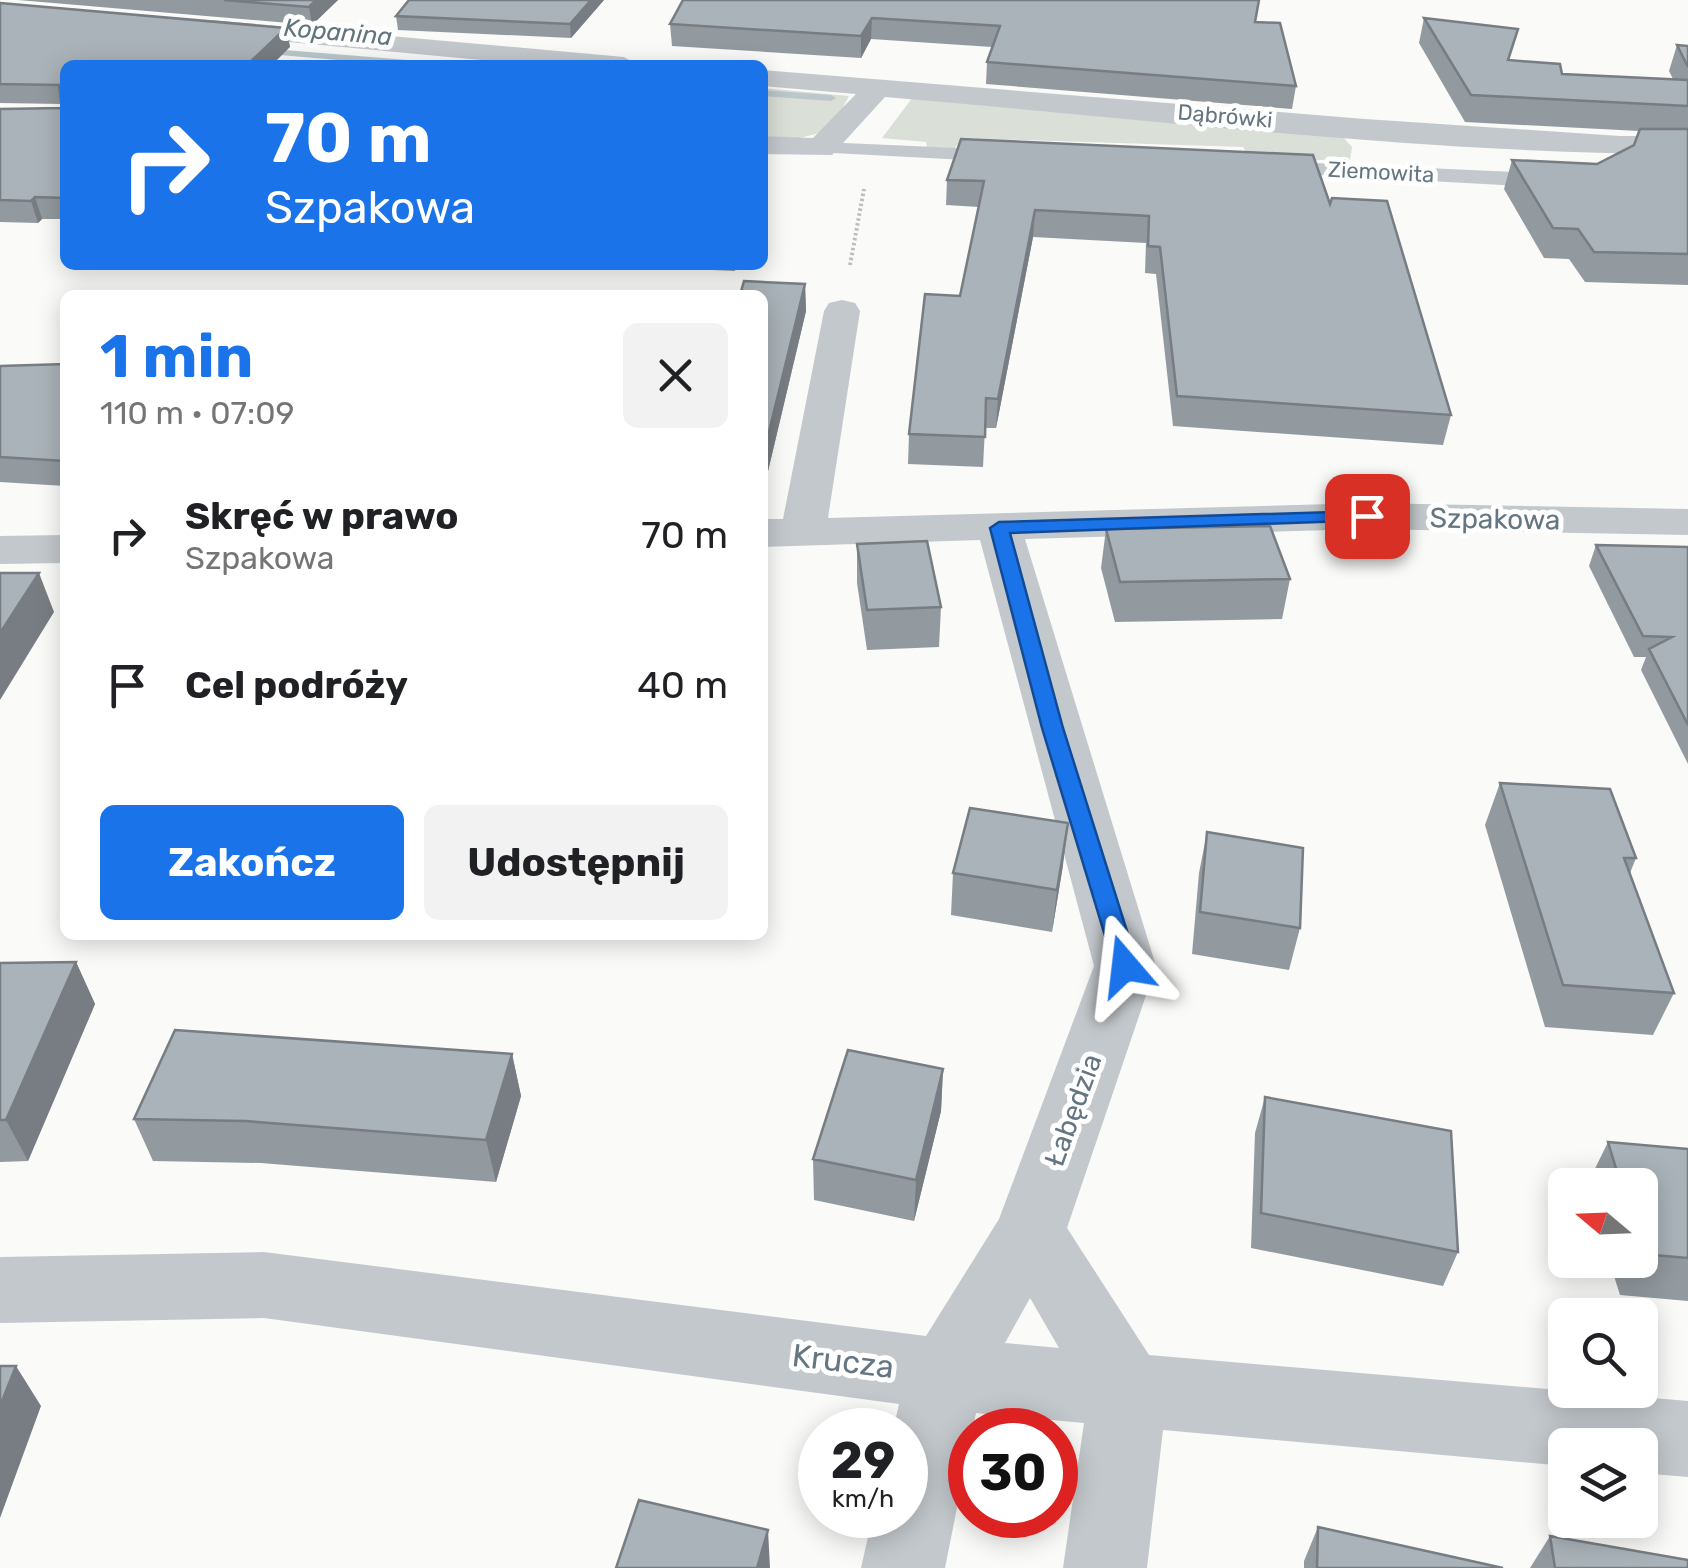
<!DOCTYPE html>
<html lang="pl">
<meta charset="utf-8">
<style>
body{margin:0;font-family:Rubik,sans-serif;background:#f2f2f2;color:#202124;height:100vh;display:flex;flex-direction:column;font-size:38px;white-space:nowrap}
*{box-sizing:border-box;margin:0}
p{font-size:32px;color:#757577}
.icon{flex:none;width:55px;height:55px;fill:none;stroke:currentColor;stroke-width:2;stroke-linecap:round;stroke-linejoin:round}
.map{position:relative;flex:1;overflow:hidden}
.details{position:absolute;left:60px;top:290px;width:708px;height:650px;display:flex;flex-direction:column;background:#fff;border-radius:15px;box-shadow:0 5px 25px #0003}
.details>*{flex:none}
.guide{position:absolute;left:60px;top:60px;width:708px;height:210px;border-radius:15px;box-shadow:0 5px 25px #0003;background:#1a73e8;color:#fff;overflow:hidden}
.needle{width:65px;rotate:289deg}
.buttons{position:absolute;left:1548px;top:1168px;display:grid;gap:20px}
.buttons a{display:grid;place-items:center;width:110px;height:110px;border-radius:15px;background:#fff;box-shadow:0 5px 25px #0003;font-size:50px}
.speed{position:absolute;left:798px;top:1408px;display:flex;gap:20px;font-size:50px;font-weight:700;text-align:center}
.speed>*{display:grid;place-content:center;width:130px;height:130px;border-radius:50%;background:#fff;box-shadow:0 5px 25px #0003;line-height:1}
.speed small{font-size:25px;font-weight:400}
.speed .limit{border:15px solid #d22;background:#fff;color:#111}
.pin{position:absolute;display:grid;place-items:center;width:85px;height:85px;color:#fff;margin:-42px;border-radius:20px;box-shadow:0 5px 15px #0006}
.me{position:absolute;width:110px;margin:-55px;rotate:343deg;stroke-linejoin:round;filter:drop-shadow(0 0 8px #0008)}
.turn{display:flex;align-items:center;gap:35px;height:210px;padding:0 40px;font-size:45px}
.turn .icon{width:130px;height:130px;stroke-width:2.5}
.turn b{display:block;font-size:70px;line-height:85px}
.round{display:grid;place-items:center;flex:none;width:105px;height:105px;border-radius:15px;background:#f2f2f2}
.head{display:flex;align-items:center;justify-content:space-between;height:170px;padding:0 40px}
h1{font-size:60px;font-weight:700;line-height:75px;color:#1a73e8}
.cta{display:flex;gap:20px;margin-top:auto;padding:20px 40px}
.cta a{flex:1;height:115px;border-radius:15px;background:#1a73e8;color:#fff;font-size:40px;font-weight:700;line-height:115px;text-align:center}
.cta a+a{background:#f2f2f2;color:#202124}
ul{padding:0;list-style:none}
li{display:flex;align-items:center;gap:30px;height:150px;padding:0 40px}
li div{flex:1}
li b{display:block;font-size:38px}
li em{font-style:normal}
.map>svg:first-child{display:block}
</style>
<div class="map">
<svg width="1688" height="1568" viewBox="0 0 1688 1568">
<rect width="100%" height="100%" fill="#fafaf8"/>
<!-- green -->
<path fill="#dadfd7" d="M763,88L849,96L831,130L800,138L763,137Z
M913,97L1342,136L1352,147L1350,160H1251L1243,147L962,138L955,148L927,147L926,142L882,138Z"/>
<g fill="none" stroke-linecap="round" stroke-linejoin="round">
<!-- stream -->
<path fill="#bbc7cb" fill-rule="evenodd" d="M260,48L432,62L437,65H395L257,53Z
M762,90L831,95L836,98L831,101L762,96Z"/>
<!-- path -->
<path stroke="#bbbfc2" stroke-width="4" stroke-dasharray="2.5 2.5" stroke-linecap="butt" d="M850,265L864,189"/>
<!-- service -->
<path fill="#c3c8cc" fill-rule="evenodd" d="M821,142L1004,150L1015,156L1004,162L814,152L811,148Z
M1268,161L1558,174L1569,181L1558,188L1260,172V162Z"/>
<!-- minor -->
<path fill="#c3c8cc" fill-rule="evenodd" d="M212,20L624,57L638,65H533L203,34L199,28Z
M762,70L1365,119L1620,136H1688V154C1423,154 1150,119 885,97L832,155L762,154V136L813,138L856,94L762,86Z
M842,300L855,303L860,311L828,518L1367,503L1688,509V535L1367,529L1025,539L1156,966L1067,1228L1149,1355L1688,1401V1477L1640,1473V1445H1565V1466L1163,1430L1147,1568H1063L1084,1423L976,1413L945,1568H861L873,1515H905V1430H893L899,1404L264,1318L0,1323V1257L264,1252L926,1336L999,1219L1094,966L980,540L762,547V519H783L824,311L829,303ZM1030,1298L1059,1348L1005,1343Z
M65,535V563L0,564V536Z"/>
</g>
<!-- wall -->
<path fill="#929a9f" d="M18,0H338L312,25Z
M409,0H604L571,38L398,30L396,16Z
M683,0L1256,22L1296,86L1292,109L986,84L987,62L992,47L871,39L861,58L672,46L670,24Z
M0,3L286,28L290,47L65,65V219H42L38,223L0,222V109L62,108L61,104L0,103Z
M1424,18L1510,60L1562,74L1673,79L1669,71L1677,45L1688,46V285L1585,282L1569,259L1544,258L1504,189L1512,160L1597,164L1634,145L1639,131L1465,122L1419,43Z
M961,139L1330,204L1451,415L1443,445L1173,426L1156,274L1145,273L1146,243L1033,237L996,428H985L983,467L908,464L909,434L960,296L979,207L946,205L947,180Z
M596,265H736L735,271Z
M805,284L806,311L768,471L762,470V295Z
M65,364V486L0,482V366Z
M1106,529L1290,579L1282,619L1115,622L1101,568Z
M857,544L941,607L939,647L867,650L857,583Z
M1596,545L1688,547V764L1641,670L1646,657H1634L1589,566Z
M1500,783L1636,858L1630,873L1674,993L1653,1035L1545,1027L1485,825Z
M1207,832L1300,928L1289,970L1192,954L1199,873Z
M1063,865L1052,932L951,915L953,873Z
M76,962L95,1004L28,1161L0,1162V963Z
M512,1054L521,1096L496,1182L261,1163L153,1161L134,1119Z
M943,1069L941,1111L914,1221L814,1200L813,1159Z
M1265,1097L1458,1252L1443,1286L1251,1248L1255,1133Z
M1608,1142L1688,1149V1301L1620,1295L1609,1260H1640V1185H1587Z
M1318,1527L1503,1568H1304V1561Z
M1550,1536L1688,1568H1530Z"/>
<!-- shaded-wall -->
<path fill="#777d82" d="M316,0H338L312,25L309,7Z
M591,0H604L571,38L570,24Z
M872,18L871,39L861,58V36Z
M286,28L290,47L272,65H247Z
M763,124L764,163L762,169V127Z
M35,197L42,219L38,223L31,201Z
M1035,210L1033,237L996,428L998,399Z
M805,284L806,311L768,471L767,440Z
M39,573L54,612L0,700V633Z
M1068,823L1063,865L1052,932L1057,890Z
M76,962L95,1004L28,1161L6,1120Z
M512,1054L521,1096L496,1182L486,1140Z
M943,1069L941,1111L914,1221L916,1180Z
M16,1366L41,1406L0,1518V1406Z
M768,1530L770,1568H757Z"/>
<!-- building -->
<path fill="#aab3b9" stroke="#777d82" stroke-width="2.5" d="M224,0H316L309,7Z
M409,0H591L570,24L396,16Z
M683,0H1259L1255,22L1280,23L1296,86L987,62L1000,26L872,18L861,36L670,24Z
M0,3L286,28L247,65H65V198L35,197L31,201L0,200V109L62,108L59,85L0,84Z
M1424,18L1518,29L1508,60L1560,64L1562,74L1688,80V106L1471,95Z
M1677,45L1688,46V67Z
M1640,129H1688V254L1594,252L1578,229L1553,228L1512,160L1597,164L1634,145Z
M961,139L1313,155L1330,204L1332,198L1387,201L1451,415L1177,396L1160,247L1148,246L1149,216L1035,210L998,399L986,398L985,437L909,434L925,294L960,296L984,181L947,180Z
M744,281L805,284L767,440H762V295H740Z
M65,364V461L0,457V366Z
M1270,526L1290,579L1120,582L1106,529Z
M927,541L941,607L867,610L857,544Z
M1596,545L1688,547V725L1649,649L1672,637L1643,636Z
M0,573H39L0,633Z
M1500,783L1610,789L1636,858H1624L1674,993L1563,985Z
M970,808L1068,823L1057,890L953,873Z
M1207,832L1303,848L1300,928L1200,912Z
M76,962L6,1120H0V963Z
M175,1030L512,1054L486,1140L245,1121L134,1119Z
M848,1050L943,1069L916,1180L813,1159Z
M1265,1097L1451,1131L1458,1252L1261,1213Z
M1608,1142L1688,1149V1258L1642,1254L1640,1246V1185H1621Z
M0,1366H16L0,1406Z
M639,1500L768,1530L757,1568H616Z
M1318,1527L1503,1568H1317Z
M1550,1536L1688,1560V1568H1555Z"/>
<!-- route -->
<path fill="#1a73e8" stroke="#114b97" stroke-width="2.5" d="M1367,511L1373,513V520L1010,533L1063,728L1138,966L1134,972H1116L1042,728L990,528L999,522Z"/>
<g text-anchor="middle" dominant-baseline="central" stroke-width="10" stroke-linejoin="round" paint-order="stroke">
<!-- far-street labels -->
<g font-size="22" fill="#657683" stroke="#fff">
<text transform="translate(1225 116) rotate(5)">Dąbrówki</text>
<text transform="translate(1381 172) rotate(3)">Ziemowita</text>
</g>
<!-- far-water labels -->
<g font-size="25" font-style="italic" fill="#60757c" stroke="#fff">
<text transform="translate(338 32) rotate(5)">Kopanina</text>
</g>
<!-- street labels -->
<g font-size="28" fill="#657683" stroke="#fff">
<text transform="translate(1495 519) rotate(1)">Szpakowa</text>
<text transform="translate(1073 1110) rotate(-70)">Łabędzia</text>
</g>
<!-- near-street labels -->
<g font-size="32" fill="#657683" stroke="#fff">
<text transform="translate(843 1361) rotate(7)">Krucza</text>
</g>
</g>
</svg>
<div class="buttons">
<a><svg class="needle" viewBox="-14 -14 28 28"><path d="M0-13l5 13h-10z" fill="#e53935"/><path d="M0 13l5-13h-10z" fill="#757577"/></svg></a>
<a><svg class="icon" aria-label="search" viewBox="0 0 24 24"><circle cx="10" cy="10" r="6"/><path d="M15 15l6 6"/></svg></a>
<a><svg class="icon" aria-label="layers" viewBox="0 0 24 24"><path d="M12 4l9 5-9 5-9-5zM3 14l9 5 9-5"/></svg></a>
</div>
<div class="speed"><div>29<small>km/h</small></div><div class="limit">30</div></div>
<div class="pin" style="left:1367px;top:516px;background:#d93025"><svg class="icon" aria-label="arrive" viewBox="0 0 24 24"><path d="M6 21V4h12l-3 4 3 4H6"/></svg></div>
<svg class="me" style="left:1125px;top:966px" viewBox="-20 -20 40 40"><path d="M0-17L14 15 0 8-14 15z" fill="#1a73e8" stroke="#fff" stroke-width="4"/></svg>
<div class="guide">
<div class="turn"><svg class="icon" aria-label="right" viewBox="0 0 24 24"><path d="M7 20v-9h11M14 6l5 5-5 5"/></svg><div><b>70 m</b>Szpakowa</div></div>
</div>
<section class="details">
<div class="head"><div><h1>1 min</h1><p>110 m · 07:09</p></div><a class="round"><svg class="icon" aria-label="close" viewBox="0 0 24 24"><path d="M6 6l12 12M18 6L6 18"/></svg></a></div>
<ul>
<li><svg class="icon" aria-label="right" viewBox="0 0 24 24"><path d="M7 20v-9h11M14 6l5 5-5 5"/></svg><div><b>Skręć w prawo</b><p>Szpakowa</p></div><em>70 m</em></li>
<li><svg class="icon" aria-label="arrive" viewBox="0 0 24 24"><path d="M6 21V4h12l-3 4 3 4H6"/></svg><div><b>Cel podróży</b></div><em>40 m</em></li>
</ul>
<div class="cta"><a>Zakończ</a><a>Udostępnij</a></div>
</section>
</div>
